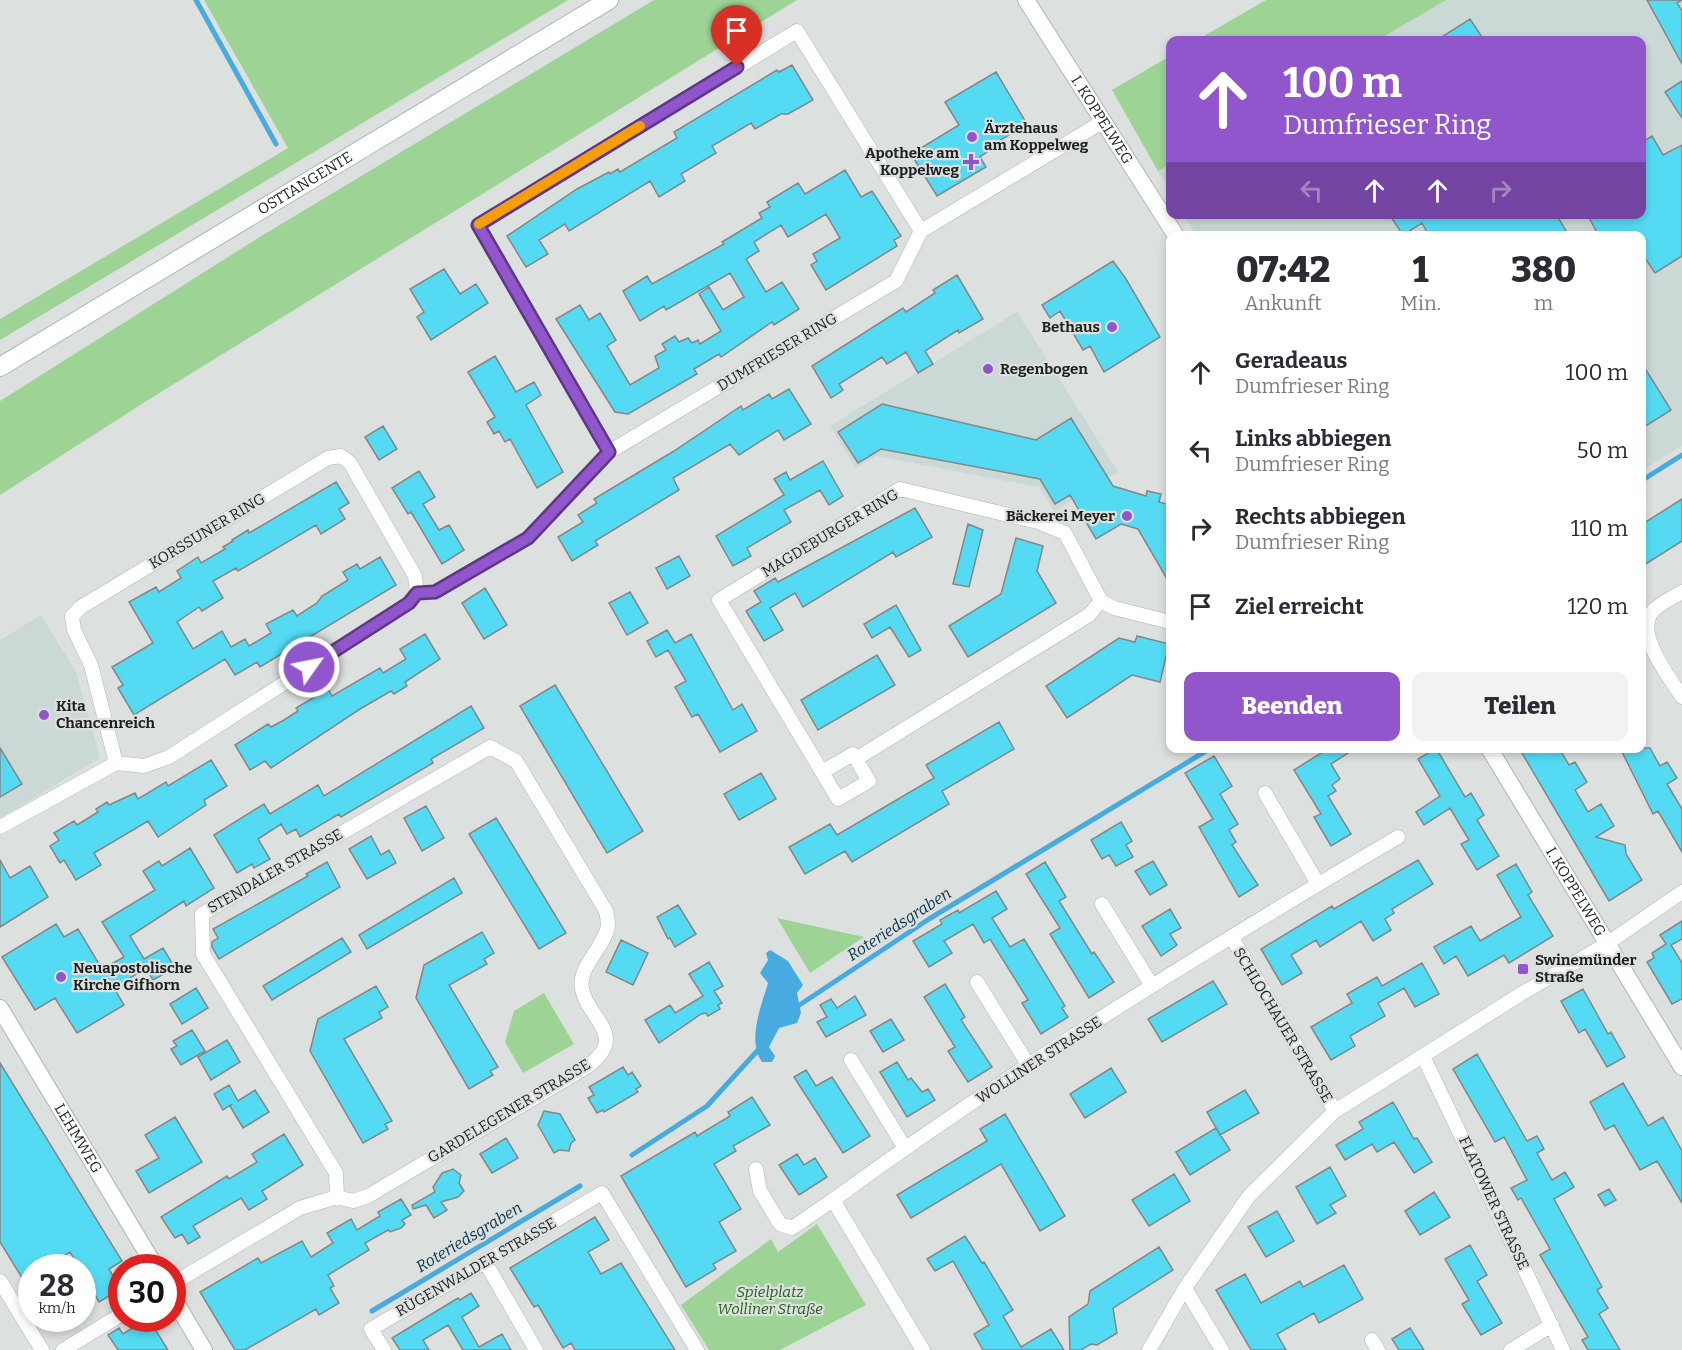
<!DOCTYPE html>
<html lang="de">
<meta charset="utf-8">
<style>
body{margin:0;font-family:Bitter,serif;background:#f2f2f3;color:#2b2b33;height:100vh;display:flex;flex-direction:column;font-size:22px;white-space:nowrap}
*{box-sizing:border-box;margin:0}
p{font-size:20px;color:#7c7c81}
.icon{flex:none;width:33px;height:33px;fill:none;stroke:currentColor;stroke-width:2;stroke-linecap:round;stroke-linejoin:round}
.map{position:relative;flex:1;overflow:hidden}
.side{position:absolute;left:1166px;top:231px;width:480px;height:522px;display:flex;flex-direction:column;background:#fff;border-radius:12px;box-shadow:0 3px 9px #0003}
.side>*{flex:none}
.guide{position:absolute;left:1166px;top:36px;width:480px;height:183px;border-radius:12px;box-shadow:0 3px 9px #0003;background:#9256cc;color:#fff;overflow:hidden}
.speed{position:absolute;left:18px;top:1254px;display:flex;gap:12px;font-size:30px;font-weight:700;text-align:center}
.speed>*{display:grid;place-content:center;width:78px;height:78px;border-radius:50%;background:#fff;box-shadow:0 3px 9px #0003;line-height:1}
.speed small{font-size:15px;font-weight:400}
.speed .limit{border:9px solid #d22;background:#fff;color:#111}
.pin{position:absolute;display:grid;place-items:center;width:51px;height:51px;color:#fff;margin:-62px -26px;border-radius:50% 50% 50% 0;rotate:-45deg;box-shadow:0 0 6px #0007}
.pin .icon{rotate:45deg}
.me{position:absolute;width:66px;margin:-33px;rotate:57deg;stroke-linejoin:round;filter:drop-shadow(0 0 4px #0008)}
.turn{display:flex;align-items:center;gap:21px;height:126px;padding:0 18px;font-size:27px}
.turn .icon{width:78px;height:78px;stroke-width:2.5}
.turn b{display:block;font-size:42px;line-height:51px}
.lanes{display:flex;align-items:center;height:57px;padding:0 18px;background:#0003;justify-content:center;gap:30px;direction:ltr}
.lanes .off{opacity:.35}
.eta{display:flex;justify-content:space-evenly;align-items:center;height:102px;text-align:center}
.eta b{font-size:36px;font-weight:800;line-height:42px}
.cta{display:flex;gap:12px;margin-top:auto;padding:12px 18px}
.cta a{flex:1;height:69px;border-radius:12px;background:#9256cc;color:#fff;font-size:24px;font-weight:800;line-height:69px;text-align:center}
.cta a+a{background:#f2f2f3;color:#2b2b33}
ul{padding:0;list-style:none}
li{display:flex;align-items:center;gap:18px;height:78px;padding:0 18px}
li div{flex:1}
li b{display:block;font-size:22px}
li em{font-style:normal}
.map>svg:first-child{display:block}
</style>
<div class="map">
<svg width="1682" height="1350" viewBox="0 0 1682 1350">
<rect width="100%" height="100%" fill="#dce0df"/>
<!-- built -->
<path fill="#cad8d6" d="M1446,0H1682V446L1641,471V236H1197L1184,215L1641,214V40H1378Z
M1170,164V191L1158,171Z
M1017,312L1118,472L1054,511L1039,487L876,456L856,468L830,426Z
M41,615L76,672L100,758L0,818V640Z"/>
<!-- green -->
<path fill="#9dd496" d="M204,0H568L0,340V319L288,148Z
M654,0H797L148,400L0,495V401L258,238Z
M1266,0H1446L1378,40H1197Z
M1170,56V164L1158,171L1112,90Z
M777,918L864,937L810,973Z
M544,993L574,1044L523,1073L505,1042L514,1011Z
M817,1224L866,1305L780,1350H709L681,1305L771,1239L778,1252Z"/>
<!-- water -->
<path fill="#47abdf" d="M770,950L788,961L803,985L797,993L801,1013L797,1023L779,1028L769,1047L775,1056L772,1062H762C747,1041 761,1006 768,983L760,973L768,960L766,953Z"/>
<g fill="none" stroke-linecap="round" stroke-linejoin="round">
<!-- stream -->
<path stroke="#47abdf" stroke-width="5" d="M196,0L276,144
M1641,481L1682,455
M795,1008L929,919L1211,748
M632,1155L707,1106L759,1049
M372,1311L580,1186"/>
</g>
<!-- building -->
<path fill="#54dbf3" stroke="#838788" stroke-width="1.5" d="M1647,0H1682L1677,3L1682,11V64Z
M1470,19L1484,40H1437Z
M792,65L813,100L788,114H781L755,129L751,123L712,146L716,153L681,174L685,181L659,197L650,181L569,231L565,224L539,240L548,254L526,267L507,236L577,189L609,172L610,174L618,169L620,172L677,138L674,132L777,70L779,72Z
M996,72L1027,124L986,149L987,152L980,157L986,167L937,196L911,154L959,125L945,102Z
M1682,81V118L1665,92Z
M1652,136L1663,155L1682,145V256L1655,273L1641,252V236H1599L1587,214H1641V143Z
M845,170L861,197L872,191L901,236L894,240L897,246L826,290L811,265L817,261L813,254L840,238L826,214L788,237L781,225L754,242L759,251L746,259L766,292L782,282L799,309L774,325L772,322L721,357L719,354L694,369L697,374L628,414L615,412L556,319L580,305L589,320L600,313L616,340L607,346L630,385L659,368L655,356L666,350L662,344L675,336L679,342L688,338L692,343L698,340L700,344L721,331L699,294L709,287L723,310L744,297L730,273L666,310L664,306L640,321L623,291L647,276L652,284L724,244L722,242L762,218L759,213L770,207L767,202L798,183L805,194Z
M1389,214H1541L1559,219L1569,236H1429L1422,223L1403,235Z
M1113,261L1126,279L1160,337L1104,372L1090,346L1083,350L1060,311L1050,318L1042,305Z
M444,269L460,294L476,284L488,303L431,340L417,317L424,312L410,289Z
M957,275L983,319L959,333L958,330L925,351L933,364L918,373L906,352L887,364L882,357L839,384L843,390L831,398L812,366L903,308L906,312L935,293L933,290Z
M495,356L516,392L534,382L541,395L526,405L563,472L537,488L510,439L505,442L499,431L494,434L487,422L495,417L468,372Z
M1641,362L1671,410L1641,429Z
M789,389L811,424L784,440L778,430L739,455L730,444L673,478L679,490L595,541L598,545L572,561L558,537L583,522L578,515L597,503L594,499L674,451L741,406L743,410L769,394L772,399Z
M882,404L1036,440L1071,418L1113,486L1146,496L1147,491L1161,494L1159,502L1170,505V584L1138,529L1121,524L1096,539L1070,495L1055,504L1040,479L881,449L858,463L838,432Z
M383,426L397,449L379,460L365,437Z
M823,461L843,496L829,505L820,490L784,510L791,522L747,548L751,556L733,566L716,536L784,495L774,479L786,472L790,480Z
M419,471L435,497L423,504L439,530L449,525L464,550L442,564L411,512L408,514L392,488Z
M336,482L349,503L339,509L345,519L321,534L316,525L238,571L236,568L213,581L223,598L202,611L199,607L177,622L193,649L222,631L231,647L245,639L249,646L271,633L266,624L293,610L297,616L317,603L322,596L348,580L343,572L357,564L360,569L380,557L396,585L260,667L257,662L235,675L225,659L134,715L118,688L123,685L112,667L153,643L129,602L156,587L159,592L181,578L177,571L198,557L201,563L225,549L223,547L233,541L232,540L248,530L249,533Z
M1682,499V541L1641,567V525Z
M915,508L932,537L896,557L893,552L803,607L795,593L770,608L783,630L764,641L746,611L761,602L754,591L775,578L778,582Z
M968,524L983,530L969,587L953,584Z
M1016,538L1043,546L1037,571L1056,603L968,657L949,626L1001,594Z
M679,556L690,576L667,589L656,568Z
M485,588L507,625L484,639L462,603Z
M630,592L648,623L627,635L609,603Z
M896,605L921,650L909,657L890,627L872,638L864,624Z
M667,630L675,643L691,634L733,710L742,704L757,731L720,752L698,714L692,717L675,687L686,681L668,650L656,657L647,641Z
M425,634L440,659L405,682L407,686L394,694L391,691L360,709L271,768L265,761L250,770L235,745L268,724L271,727L284,720L298,711L296,708L328,689L332,696L380,668L383,673L406,659L400,649Z
M1137,636L1169,644L1160,682L1132,675L1067,718L1046,686L1119,638L1135,642Z
M877,655L895,685L818,730L801,700Z
M555,685L643,831L607,853L520,706Z
M471,706L484,728L431,759L433,763L341,817L339,814L300,837L296,829L287,834L281,824L258,839L270,859L254,868L252,864L237,873L214,835L264,804L270,814L318,785L324,796Z
M999,722L1014,749L942,791L949,804L852,862L845,851L805,874L789,847L830,824L837,835L934,778L926,765Z
M0,748L22,784L0,797Z
M1329,748H1356L1331,764L1340,779L1332,785L1336,791L1328,796L1351,834L1331,846L1314,817L1321,814L1294,770Z
M1436,748L1465,797L1471,793L1484,815L1477,820L1499,856L1477,870L1461,844L1469,840L1450,808L1424,825L1416,812L1440,796L1418,759Z
M1519,748H1559L1569,765L1575,762L1587,782L1575,790L1588,812L1601,804L1614,826L1596,837L1625,845L1626,854L1642,880L1609,901Z
M1620,748H1650L1660,766L1667,762L1677,778L1667,784L1682,809V852L1658,811L1653,814Z
M1214,756L1232,786L1220,794L1238,824L1229,830L1236,842L1232,845L1258,885L1239,897L1199,827L1213,819L1185,773Z
M211,760L227,786L204,800L206,805L158,837L148,821L94,853L101,865L76,880L64,860L60,863L50,846L59,840L54,833L74,821L77,825L98,812L96,809L107,802L109,805L135,793L138,799L166,782L168,786Z
M761,773L776,799L739,820L724,794Z
M426,806L444,838L422,851L404,818Z
M496,818L566,933L539,949L469,834Z
M1121,822L1132,841L1126,845L1133,857L1116,866L1109,855L1102,859L1091,840Z
M371,836L381,855L389,850L396,863L367,879L349,849Z
M190,848L214,888L186,906L184,901L130,936L144,959L163,948L175,968L153,980L146,968L114,988L124,1005L77,1033L55,998L35,1010L2,957L56,924L64,937L78,929L102,969L124,957L102,922L155,890L143,871L159,861L162,866Z
M0,860L10,878L30,866L48,897L0,927Z
M1418,860L1433,884L1392,909L1394,913L1385,919L1391,930L1373,941L1361,921L1320,947L1316,940L1291,955L1302,973L1282,985L1261,949L1332,906L1334,909Z
M1153,861L1167,885L1150,895L1135,871Z
M327,862L340,887L219,959L212,947V942L218,938L213,929L308,876L306,874Z
M1045,862L1066,897L1059,901L1092,954L1094,952L1114,982L1089,998L1050,934L1060,928L1026,874Z
M1516,864L1532,892L1528,895L1553,936L1509,963L1504,955L1468,976L1456,956L1444,964L1434,947L1471,926L1480,941L1521,917L1497,875Z
M454,878L462,893L367,949L359,935Z
M996,891L1007,909L992,918L1010,947L1024,939L1065,1006L1062,1008L1068,1017L1041,1034L1022,1003L1028,1000L990,939L984,943L973,924L944,941L952,953L929,967L913,941L942,924L940,920L958,910L959,913Z
M678,905L696,934L675,947L670,938L668,939L657,917Z
M1170,909L1181,928L1170,934L1177,945L1161,956L1142,926Z
M1682,921V939L1671,945L1682,963V999L1672,1004L1647,962L1654,958L1652,953L1666,944L1660,935Z
M482,932L494,953L484,959L487,964L449,985L498,1067L490,1071L493,1075L469,1089L416,998L424,965Z
M342,938L351,952L272,1000L263,986Z
M621,940L648,953L633,985L606,972Z
M709,962L723,986L714,991L722,1003L718,1005L720,1009L708,1016L706,1013L701,1014L659,1043L645,1020L670,1005L675,1013L703,996L689,974Z
M1422,963L1439,994L1415,1007L1404,988L1378,1003L1385,1016L1350,1036L1355,1046L1331,1060L1311,1027L1352,1003L1347,994L1377,977L1382,986Z
M1213,981L1227,1004L1162,1042L1148,1019Z
M945,984L965,1017L961,1020L992,1067L968,1082L948,1051L955,1047L924,997Z
M376,986L388,1007L379,1012L382,1018L344,1039L392,1121L385,1124L388,1129L363,1143L310,1051L318,1019Z
M196,988L208,1008L182,1024L170,1004Z
M1583,989L1608,1034L1611,1032L1625,1057L1607,1067L1585,1029L1579,1033L1561,1001Z
M855,996L866,1015L826,1037L817,1022L827,1017L820,1005L831,999L837,1008Z
M891,1019L904,1040L883,1052L870,1031Z
M192,1030L205,1051L181,1065L171,1049L177,1046L173,1041Z
M227,1040L240,1062L211,1080L198,1057Z
M1477,1054L1527,1141L1537,1136L1544,1149L1537,1153L1552,1180L1565,1172L1574,1187L1554,1199L1602,1287L1597,1290L1608,1308L1599,1314L1620,1350H1588L1582,1340L1588,1337L1540,1255L1550,1249L1521,1198L1518,1200L1511,1188L1527,1180L1504,1137L1495,1142L1453,1069Z
M897,1062L908,1080L911,1078L922,1092L928,1089L935,1100L907,1117L880,1072Z
M0,1063L122,1261L109,1269L121,1289L99,1302L82,1274V1268H79L70,1252L45,1268H32V1294L0,1242Z
M623,1067L628,1075L632,1072L641,1086L636,1089L638,1092L604,1112L603,1110L597,1113L588,1098L594,1095L589,1087Z
M1111,1068L1126,1092L1085,1118L1070,1094Z
M806,1070L816,1086L832,1077L870,1136L843,1153L794,1077Z
M1623,1083L1648,1126L1663,1117L1682,1151V1203L1657,1161L1640,1170L1614,1125L1605,1130L1590,1102Z
M229,1085L238,1101L255,1090L269,1112L243,1128L230,1106L232,1104L223,1110L214,1094Z
M1245,1090L1259,1113L1220,1135L1207,1112Z
M752,1097L770,1125L733,1146L736,1151L714,1164L741,1209L719,1222L736,1251L713,1264L716,1269L686,1287L621,1176L695,1132L697,1136L730,1116L728,1112Z
M1393,1102L1414,1139L1417,1138L1432,1162L1414,1173L1394,1142L1377,1152L1372,1144L1345,1160L1336,1145L1363,1129L1359,1122Z
M544,1111L560,1114L575,1140L571,1143L569,1151L559,1150L554,1153L538,1125Z
M1005,1114L1065,1216L1040,1231L1001,1164L911,1218L897,1195L987,1141L980,1129Z
M175,1117L202,1162L149,1193L136,1171L159,1158L145,1135Z
M1216,1128L1230,1150L1190,1175L1176,1152Z
M284,1134L303,1165L262,1191L267,1199L249,1210L241,1198L193,1226L200,1237L188,1244L182,1234L175,1238L161,1217L227,1176L229,1179L257,1162L252,1154Z
M506,1138L518,1158L492,1173L480,1154Z
M797,1154L804,1165L815,1158L827,1177L799,1195L779,1165Z
M1330,1167L1346,1196L1330,1205L1336,1213L1317,1224L1296,1187Z
M453,1169L461,1175L459,1183L464,1191L458,1197L441,1202L447,1210L434,1218L426,1205L413,1209L412,1205L435,1192L433,1187L442,1173Z
M1174,1174L1190,1201L1149,1226L1132,1200Z
M1609,1189L1616,1200L1605,1206L1598,1195Z
M1434,1192L1450,1217L1420,1235L1405,1211Z
M401,1199L411,1215L402,1220L405,1224L401,1228L390,1232L388,1230L365,1243L369,1250L328,1275L334,1286L330,1288L339,1303L319,1315L316,1309L245,1350H235L200,1292L258,1258L261,1263L302,1241L311,1257L333,1243L327,1233L351,1219L357,1230L380,1216L378,1212Z
M1277,1211L1294,1241L1266,1257L1248,1227Z
M595,1217L609,1240L588,1252L601,1274L621,1263L675,1350H575L571,1343L563,1348L538,1305L534,1307L510,1268Z
M965,1236L982,1263L984,1262L1013,1310L1003,1316L1021,1347L1051,1329L1064,1350H983L974,1334L989,1325L953,1261L935,1271L927,1259Z
M1470,1245L1487,1275L1477,1281L1502,1323L1481,1335L1462,1304L1469,1300L1445,1259Z
M1159,1247L1173,1270L1113,1308L1117,1333L1097,1345L1091,1344L1081,1350H1070L1069,1317L1088,1304L1090,1291Z
M1344,1265L1363,1299L1319,1323L1314,1313L1277,1334L1286,1350H1251L1216,1290L1245,1274L1261,1303L1300,1281L1303,1287Z
M471,1293L479,1306L462,1317L479,1347L502,1334L511,1350H463L448,1325L423,1340L429,1350H400L392,1338L458,1298L460,1300Z
M148,1318L168,1350H118L108,1335L119,1328L123,1334Z
M1410,1328L1424,1350H1399L1392,1339Z"/>
<g fill="none" stroke-linecap="round" stroke-linejoin="round">
<!-- minor casing -->
<g stroke="#b1b5b5" stroke-width="15">
<path id="minor" d="M609,452L478,225L797,31L921,231
M1682,592C1672,598 1658,604 1651,613C1636,636 1670,678 1682,697
M856,759L869,781L838,799L822,772L853,754L856,759L1089,615L1101,601
M116,763L91,665L74,630L72,616L81,607L328,458L341,456L350,463L415,576L417,593
M822,772L719,600L900,489L1038,522L1065,533L1101,601L1114,608L1170,622
M1265,793L1318,884
M0,827L116,763L144,766L169,757L409,603L417,593L435,592L528,538L609,452L896,281L921,231L1104,121
M1102,904L1152,986
M1232,938L1335,1111
M977,982L1029,1066
M1423,1056L1563,1350
M851,1060L905,1148
M756,1169L760,1191L780,1224L792,1228L833,1200
M485,1262L536,1350
M0,1281L42,1350
M172,1284L300,1208L337,1197L353,1201L368,1196L585,1068C631,1036 588,1020 582,989C577,967 606,946 608,925C608,921 607,915 606,911L516,761L490,747L202,914L203,954L336,1173L337,1197
M1185,1288L1222,1350
M1372,1340L1378,1350
M63,1350L122,1314
M384,1350L371,1329L602,1193L697,1350
M923,1350L833,1200C1014,1068 1206,950 1398,837
M1149,1350L1185,1288L1249,1196L1335,1111L1521,994L1608,943L1682,892
M1511,1350L1552,1325"/>
</g>
<!-- tertiary casing -->
<g stroke="#b1b5b5" stroke-width="18">
<g id="tertiary">
<path id="s1" d="M1026,0L1176,236"/>
<path id="s2" d="M1489,748L1682,1067"/>
<path id="s3" d="M0,1008L156,1268"/>
<path d="M172,1296L204,1350"/>
</g>
</g>
<!-- secondary casing -->
<g stroke="#b1b5b5" stroke-width="20">
<g id="secondary">
<path id="s4" d="M0,367L609,0"/>
</g>
</g>
<!-- minor -->
<use href="#minor" stroke="#fff" stroke-width="14"/>
<!-- tertiary -->
<use href="#tertiary" stroke="#fff" stroke-width="16"/>
<!-- secondary -->
<use href="#secondary" stroke="#fff" stroke-width="18"/>
</g>
<g fill="none" stroke-linecap="round" stroke-linejoin="round">
<!-- route casing -->
<g stroke="#5f3885" stroke-width="15">
<path id="route" d="M309,667L409,603L417,593L435,592L528,538L609,452L478,225L737,67"/>
</g>
<!-- route -->
<use href="#route" stroke="#9256cc" stroke-width="10"/>
<!-- slow -->
<path stroke="#f59e0b" stroke-width="10" d="M479,224L640,126"/>
</g>
<!-- markers -->
<g fill="#9256cc" stroke="#dce0df" stroke-width="2">
<circle cx="972" cy="137" r="6"/>
<path d="M968 153h6v6h6v6h-6v6h-6v-6h-6v-6h6z"/>
<circle cx="1112" cy="327" r="6"/>
<circle cx="988" cy="369" r="6"/>
<circle cx="1127" cy="516" r="6"/>
<circle cx="44" cy="715" r="6"/>
<rect x="1517" y="963" width="12" height="12" rx="3"/>
<circle cx="61" cy="977" r="6"/>
</g>
<g text-anchor="middle" dominant-baseline="central" stroke-width="4.5" stroke-linejoin="round" paint-order="stroke">
<!-- street labels -->
<g font-size="15" fill="#1f2120" stroke="#dce0df">
<text stroke="none"><textPath href="#s1" startOffset="142">I. KOPPELWEG</textPath></text>
<text stroke="none"><textPath href="#s4" startOffset="356">OSTTANGENTE</textPath></text>
<text transform="translate(777 352) rotate(-31)">DUMFRIESER RING</text>
<text transform="translate(207 531) rotate(-31)">KORSSUNER RING</text>
<text transform="translate(830 533) rotate(-31)">MAGDEBURGER RING</text>
<text transform="translate(275 871) rotate(-30)">STENDALER STRASSE</text>
<text stroke="none"><textPath href="#s2" startOffset="168">I. KOPPELWEG</textPath></text>
<text transform="translate(1283 1025) rotate(59)">SCHLOCHAUER STRASSE</text>
<text transform="translate(1039 1060) rotate(-33)">WOLLINER STRASSE</text>
<text transform="translate(509 1111) rotate(-31)">GARDELEGENER STRASSE</text>
<text stroke="none"><textPath href="#s3" startOffset="152">LEHMWEG</textPath></text>
<text transform="translate(1494 1203) rotate(65)">FLATOWER STRASSE</text>
<text transform="translate(476 1267) rotate(-30)">RÜGENWALDER STRASSE</text>
</g>
<!-- poi labels -->
<g font-size="15" font-weight="bold" fill="#1f2120" stroke="#dce0df" text-anchor="start">
<text x="984" y="128">Ärztehaus<tspan x="984" dy="17">am Koppelweg</tspan></text>
<text x="959" y="153" text-anchor="end">Apotheke am<tspan x="959" dy="17">Koppelweg</tspan></text>
<text x="1100" y="327" text-anchor="end">Bethaus</text>
<text x="1000" y="369">Regenbogen</text>
<text x="1115" y="516" text-anchor="end">Bäckerei Meyer</text>
<text x="56" y="706">Kita<tspan x="56" dy="17">Chancenreich</tspan></text>
<text x="1535" y="960">Swinemünder<tspan x="1535" dy="17">Straße</tspan></text>
<text x="73" y="968">Neuapostolische<tspan x="73" dy="17">Kirche Gifhorn</tspan></text>
</g>
<!-- park labels -->
<g font-size="15" font-style="italic" fill="#23611c" stroke="#dce0df">
<text x="770" y="1292">Spielplatz<tspan x="770" dy="17">Wolliner Straße</tspan></text>
</g>
<!-- water labels -->
<g font-size="16" font-style="italic" fill="#09364b" stroke="#dce0df">
<text transform="translate(899 924) rotate(-33)">Roteriedsgraben</text>
<text transform="translate(469 1237) rotate(-31)">Roteriedsgraben</text>
</g>
</g>
</svg>
<div class="speed"><div>28<small>km/h</small></div><div class="limit">30</div></div>
<div class="pin" style="left:737px;top:67px;background:#d93025"><svg class="icon" aria-label="arrive" viewBox="0 0 24 24"><path d="M6 21V4h12l-3 4 3 4H6"/></svg></div>
<svg class="me" style="left:309px;top:667px" viewBox="-20 -20 40 40"><circle r="17" fill="#9256cc" stroke="#fff" stroke-width="3"/><path d="M0-11L8 9 0 5-8 9z" fill="#fff"/></svg>
<div class="guide">
<div class="turn"><svg class="icon" aria-label="ahead" viewBox="0 0 24 24"><path d="M12 20V5M6 11l6-6 6 6"/></svg><div><b>100 m</b>Dumfrieser Ring</div></div>
<div class="lanes"><svg class="icon off" aria-label="left" viewBox="0 0 24 24"><path d="M17 20v-9H6M10 6l-5 5 5 5"/></svg><svg class="icon" aria-label="ahead" viewBox="0 0 24 24"><path d="M12 20V5M6 11l6-6 6 6"/></svg><svg class="icon" aria-label="ahead" viewBox="0 0 24 24"><path d="M12 20V5M6 11l6-6 6 6"/></svg><svg class="icon off" aria-label="right" viewBox="0 0 24 24"><path d="M7 20v-9h11M14 6l5 5-5 5"/></svg></div>
</div>
<section class="side">
<div class="eta">
<div><b>07:42</b><p>Ankunft</p></div>
<div><b>1</b><p>Min.</p></div>
<div><b>380</b><p>m</p></div>
</div>
<ul>
<li><svg class="icon" aria-label="ahead" viewBox="0 0 24 24"><path d="M12 20V5M6 11l6-6 6 6"/></svg><div><b>Geradeaus</b><p>Dumfrieser Ring</p></div><em>100 m</em></li>
<li><svg class="icon" aria-label="left" viewBox="0 0 24 24"><path d="M17 20v-9H6M10 6l-5 5 5 5"/></svg><div><b>Links abbiegen</b><p>Dumfrieser Ring</p></div><em>50 m</em></li>
<li><svg class="icon" aria-label="right" viewBox="0 0 24 24"><path d="M7 20v-9h11M14 6l5 5-5 5"/></svg><div><b>Rechts abbiegen</b><p>Dumfrieser Ring</p></div><em>110 m</em></li>
<li><svg class="icon" aria-label="arrive" viewBox="0 0 24 24"><path d="M6 21V4h12l-3 4 3 4H6"/></svg><div><b>Ziel erreicht</b></div><em>120 m</em></li>
</ul>
<div class="cta"><a>Beenden</a><a>Teilen</a></div>
</section>
</div>
